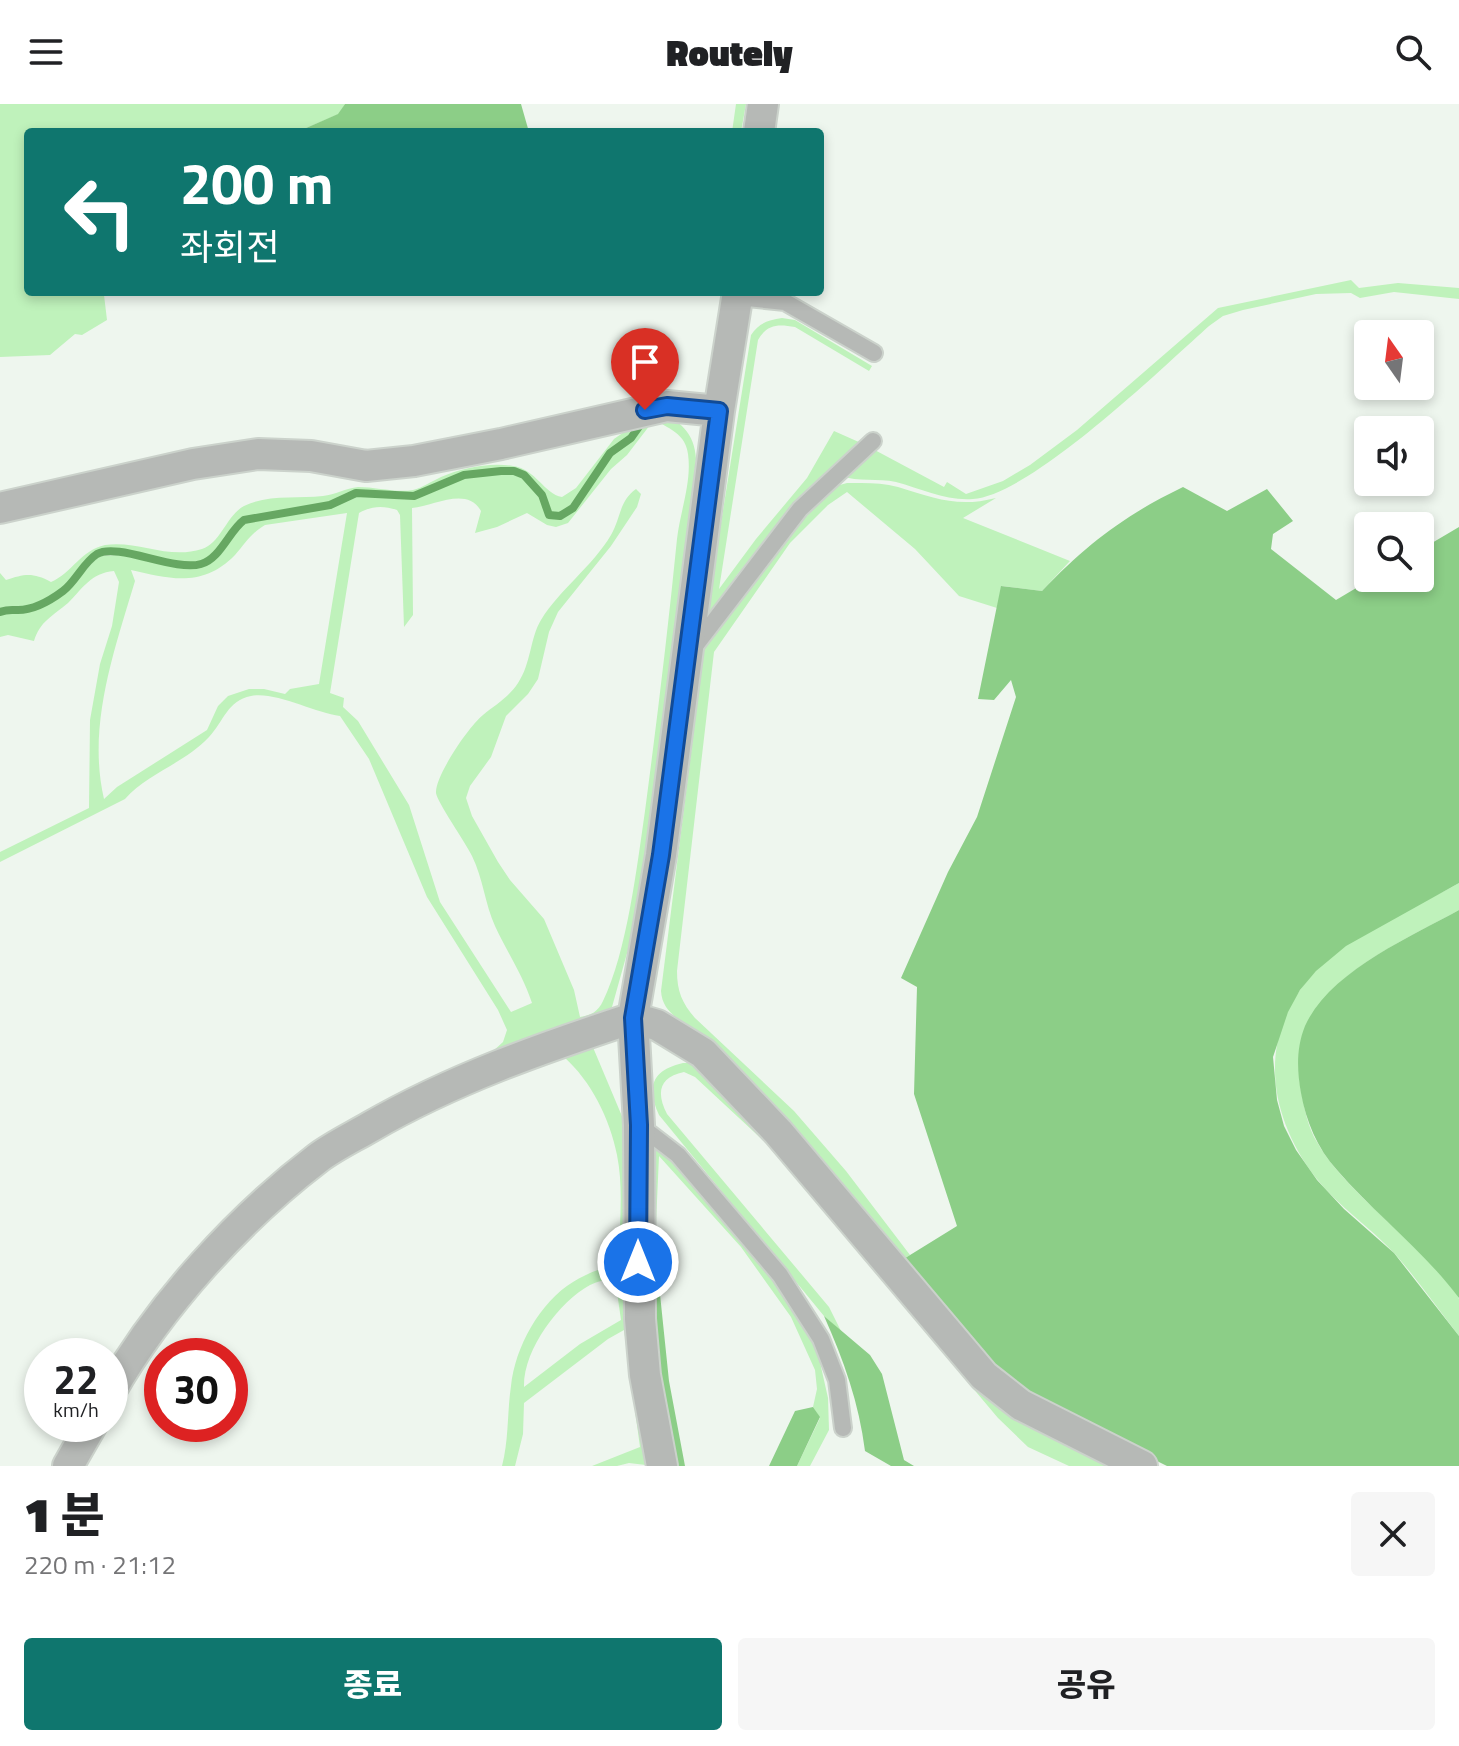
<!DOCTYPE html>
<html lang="ko">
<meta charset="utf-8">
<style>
body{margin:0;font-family:"Titillium Web","Noto Sans KR",sans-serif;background:#f6f6f6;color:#202124;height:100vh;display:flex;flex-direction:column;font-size:30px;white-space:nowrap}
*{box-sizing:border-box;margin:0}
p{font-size:26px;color:#757577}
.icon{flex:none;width:44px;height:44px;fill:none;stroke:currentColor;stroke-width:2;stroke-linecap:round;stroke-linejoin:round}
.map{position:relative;height:1362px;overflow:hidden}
.panel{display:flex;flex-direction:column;background:#fff;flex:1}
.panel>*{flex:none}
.guide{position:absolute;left:24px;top:24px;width:800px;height:168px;border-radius:8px;box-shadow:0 4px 12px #0003;background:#0f766e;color:#fff;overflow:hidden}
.needle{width:52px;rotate:346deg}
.fabs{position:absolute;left:1354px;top:216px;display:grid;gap:16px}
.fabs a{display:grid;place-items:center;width:80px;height:80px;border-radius:8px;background:#fff;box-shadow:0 4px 12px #0003;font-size:40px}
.speed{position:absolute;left:24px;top:1234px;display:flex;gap:16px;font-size:40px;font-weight:700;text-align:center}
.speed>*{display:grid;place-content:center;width:104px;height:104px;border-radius:50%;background:#fff;box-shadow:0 4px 12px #0003;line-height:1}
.speed small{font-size:20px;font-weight:400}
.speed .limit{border:12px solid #d22;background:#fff;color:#111}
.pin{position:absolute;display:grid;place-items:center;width:68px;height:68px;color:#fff;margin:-82px -34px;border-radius:50% 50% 50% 0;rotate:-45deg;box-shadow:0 0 8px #0007}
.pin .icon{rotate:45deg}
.me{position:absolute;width:88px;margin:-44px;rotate:0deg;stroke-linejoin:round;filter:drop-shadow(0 0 6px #0008)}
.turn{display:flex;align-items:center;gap:28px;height:168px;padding:0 24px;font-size:36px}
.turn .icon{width:104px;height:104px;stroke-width:2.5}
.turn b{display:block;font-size:56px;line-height:68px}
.round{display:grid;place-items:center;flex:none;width:84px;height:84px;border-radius:8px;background:#f6f6f6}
.head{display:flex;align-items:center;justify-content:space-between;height:136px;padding:0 24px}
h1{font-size:48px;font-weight:800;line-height:60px}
.button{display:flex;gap:16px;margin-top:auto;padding:16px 24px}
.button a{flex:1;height:92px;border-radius:8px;background:#0f766e;color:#fff;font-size:32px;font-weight:800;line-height:92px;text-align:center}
.button a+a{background:#f6f6f6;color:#202124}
header{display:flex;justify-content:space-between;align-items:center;height:104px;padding:0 24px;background:#fff;font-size:36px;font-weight:800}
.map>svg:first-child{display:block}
</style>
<header><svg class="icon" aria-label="menu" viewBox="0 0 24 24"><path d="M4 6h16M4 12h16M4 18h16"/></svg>Routely<svg class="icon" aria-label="search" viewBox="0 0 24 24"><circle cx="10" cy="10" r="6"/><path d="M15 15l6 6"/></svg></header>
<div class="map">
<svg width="1459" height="1362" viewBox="0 0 1459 1362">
<rect width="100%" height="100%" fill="#eef6ee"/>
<!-- green -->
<path fill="#bff2bb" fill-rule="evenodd" d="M0,0H345L339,10L297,28H271L260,25L251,28H28V188H111L104,191L107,216L82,231L75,230L50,251L0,253Z
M736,0H746L741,28H732Z
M1351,176L1359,184L1398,179L1459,184V195L1394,188L1360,194L1351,189L1316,190L1243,206L1223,212L1209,222C1162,264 1031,391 973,395C946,397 922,385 896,378C878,374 858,378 841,372L871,344L944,383L947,378L966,390L1003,377L1030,361L1077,326L1218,204Z
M782,214L795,216L872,262L869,267L795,223C778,220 767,220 758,236L719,485L756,435L807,374L834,327L861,339L794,400L737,471L705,519L751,231C759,219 768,216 782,214Z
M651,312C678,310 695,330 696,355L661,660L638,810L612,903L605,916L592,924L542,939L479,963L402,1000L321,1048L267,1091L196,1163L155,1211L110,1279V1271L158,1199L190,1161L285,1063L324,1034L492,948L503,938L507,926L498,906L427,793L369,655L340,612C315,609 275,587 251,592C227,597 224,617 209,633C185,659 148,669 125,695L0,758V748L89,704L90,616L100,560L112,522L119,478L114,467C91,469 83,484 68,499C53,512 40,517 34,537L8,531L0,533V510C11,506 21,508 33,506C62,498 79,472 99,452L121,451L185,464L202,462L214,455L245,418L330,403L356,391L414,394L464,373L487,370L513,369L523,373L540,392L547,413L561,415L574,405L612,350L632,336ZM662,320C676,328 686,334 688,350C692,378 680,408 677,435C668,526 657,616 645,707C637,762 627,848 603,897C598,908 591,911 580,913L574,886L544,815L510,776L498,758L472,712L466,694L470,682L491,653L506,612L528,590L538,575L549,528L558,508L611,442L637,403L641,390L636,385C619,397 621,414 611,431C592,463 560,485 541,516C530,534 531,560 518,579C508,594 496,600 483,611C469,622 435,672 436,689C437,698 466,739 472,752C483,774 485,800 495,822C507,848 523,871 532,899L511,908L440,798L409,701L358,617L343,603L344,594L330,589L359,409C372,402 382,401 397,406L400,411L404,523L413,511L412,404C434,402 467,382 481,407L475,429L497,423L527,409L547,421L556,423L568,419L611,365L627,351L650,321ZM347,409L319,580L290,585L285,590L264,585H249L228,592L218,602L207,626L117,683L104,695C87,622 114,547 135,477L131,466C170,475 203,484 235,451C245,440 251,429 265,421Z
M641,316L629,333L609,348L571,402L560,410L550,409L544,389L525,370L514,365H500L463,369L413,390L356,387L329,399L243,414C230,425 223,442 210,453C188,471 127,443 97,448C77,468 60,494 32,502C21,505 11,502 0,506V469L6,476C24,470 33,468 51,478C72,469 81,446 105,441C138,436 168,456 202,445C221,439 226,412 244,402C268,390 297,395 323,392C335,391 346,384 358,383C376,383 396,389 413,386C422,384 432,377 441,373C462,364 490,358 513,362C536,365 544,390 562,393L576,384L614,335Z
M847,379C864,379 881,378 898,383C935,394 957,404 996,394L963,414L1070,457L1042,487L1002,482L997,504L959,492L915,445L847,388L828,401L790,439L714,548L677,867C677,887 682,899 695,914L794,1007L846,1067L910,1151L902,1156L685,921C673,911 662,904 661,887L694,625L701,546L788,431L836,382Z
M1459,779V806C1387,846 1282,886 1301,986C1304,1003 1308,1024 1317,1038C1336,1074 1391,1119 1421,1148C1431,1159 1455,1182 1459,1195C1459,1206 1459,1221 1459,1232C1438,1205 1418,1176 1395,1150C1370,1123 1339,1103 1316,1074C1262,1004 1257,918 1327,856C1360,827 1420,801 1459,779Z
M592,941L624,1017L654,1362L629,1359L617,1362H592L640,1343L624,1226L608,1235L524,1299L523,1330L515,1362H502C509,1335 507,1309 511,1282C515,1243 540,1198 573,1178C587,1169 603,1164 619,1158C619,1124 624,1085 617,1051C610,1015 591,977 564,953ZM615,1174L621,1216L580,1240L524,1283C523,1246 559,1198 590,1181C598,1177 606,1176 615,1174Z
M683,959H693L1126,1362H1069L1028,1343L998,1314L768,1041L695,973L684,968C659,973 656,989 667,1010L829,1203L841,1227L824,1212L659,1011C646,983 652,966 683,959Z
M655,1042L686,1070L735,1126L794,1201L817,1245L828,1294L829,1326L810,1362H797L820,1314L813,1303L817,1285L815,1266L791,1213L741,1143L659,1052L655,1142L647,1141L651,1051Z"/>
<!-- forest -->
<path fill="#8cce87" d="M345,0H521L529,28H297L338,10Z
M1183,383L1227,407L1267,385L1293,417L1273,430L1271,445L1336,496L1373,474H1420V446L1459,423V779L1346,842L1316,867L1300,886L1288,908L1273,953L1277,996L1284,1022L1296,1046L1317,1076L1344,1105L1394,1149L1459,1232V1362H1167L1018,1288L902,1156L957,1122L914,990L917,883L901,874L948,768L977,713L1016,593L1011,576L994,596L978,595L1001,482L1042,487C1087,440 1125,411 1183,383Z
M1459,806V1194C1423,1146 1376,1111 1337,1066C1317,1044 1306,1017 1301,989C1297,967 1296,944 1305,922C1329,868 1410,833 1459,806Z
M647,1141L655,1142L669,1277L685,1362H675L661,1293Z
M824,1212L870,1251L882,1270L904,1356L914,1362H891L865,1347C859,1299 844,1257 824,1212Z
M813,1303L820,1313L797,1362H769L795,1307Z"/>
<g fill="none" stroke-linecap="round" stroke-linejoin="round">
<!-- stream -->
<path stroke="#66a762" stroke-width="8" d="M0,508C7,505 11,506 18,506C35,506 51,496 63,487C76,477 83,459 97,450C118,438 174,468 201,460C220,455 229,427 244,416L330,401L356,389L414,392L464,371L501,367H514L524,371L542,391L549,411L560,412L573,404L610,349L631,334L643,317"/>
<!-- service casing -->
<g stroke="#cbd2cb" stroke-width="20">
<path id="service" d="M737,193L785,198L874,249
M692,546L800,405L873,337
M639,1021L678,1051L780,1171L821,1235L837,1276L843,1324"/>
</g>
<!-- minor casing -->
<g stroke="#cbd2cb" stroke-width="34">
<path id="minor" d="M759,28L763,0
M0,404L193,360L258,350L311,352L366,362L414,357L501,340L667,302L719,307
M110,1288C160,1201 238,1115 318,1054C334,1042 353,1033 370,1023C453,975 542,944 633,914L657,921L703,949L778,1028L984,1272L1021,1301L1142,1362
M68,1362L92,1320
M662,1362L645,1271L640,1215L639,1021L633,914L661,751L719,307L738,188"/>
</g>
<!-- service -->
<use href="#service" stroke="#b6b9b6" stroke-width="16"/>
<!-- minor -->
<use href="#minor" stroke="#b6b9b6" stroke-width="30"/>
</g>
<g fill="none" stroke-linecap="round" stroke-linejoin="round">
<!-- route casing -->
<g stroke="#114b97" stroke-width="20">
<path id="route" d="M638,1158L639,1021L633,914L661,751L719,307L667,302L645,306"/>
</g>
<!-- route -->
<use href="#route" stroke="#1a73e8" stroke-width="14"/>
</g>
</svg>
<div class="fabs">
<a><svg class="needle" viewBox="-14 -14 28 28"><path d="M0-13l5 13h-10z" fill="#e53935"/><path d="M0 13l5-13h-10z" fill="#757577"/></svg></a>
<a><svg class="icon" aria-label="sound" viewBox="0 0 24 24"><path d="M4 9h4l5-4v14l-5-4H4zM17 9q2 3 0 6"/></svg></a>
<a><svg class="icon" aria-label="search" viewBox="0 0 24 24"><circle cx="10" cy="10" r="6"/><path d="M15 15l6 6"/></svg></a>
</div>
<div class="speed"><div>22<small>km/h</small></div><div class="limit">30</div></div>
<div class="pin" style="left:645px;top:306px;background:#d93025"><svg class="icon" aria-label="arrive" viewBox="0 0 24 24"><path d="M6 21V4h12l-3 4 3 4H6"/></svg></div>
<svg class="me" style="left:638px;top:1158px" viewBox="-20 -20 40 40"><circle r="17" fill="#1a73e8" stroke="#fff" stroke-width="3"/><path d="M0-11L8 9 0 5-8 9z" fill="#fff"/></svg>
<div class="guide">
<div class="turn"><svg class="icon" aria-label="left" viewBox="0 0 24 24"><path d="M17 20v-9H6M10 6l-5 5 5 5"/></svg><div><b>200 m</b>좌회전</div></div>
</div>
</div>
<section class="panel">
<div class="head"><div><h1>1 분</h1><p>220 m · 21:12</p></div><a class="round"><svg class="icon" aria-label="close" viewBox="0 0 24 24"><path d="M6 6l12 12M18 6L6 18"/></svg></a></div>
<div class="button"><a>종료</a><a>공유</a></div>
</section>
